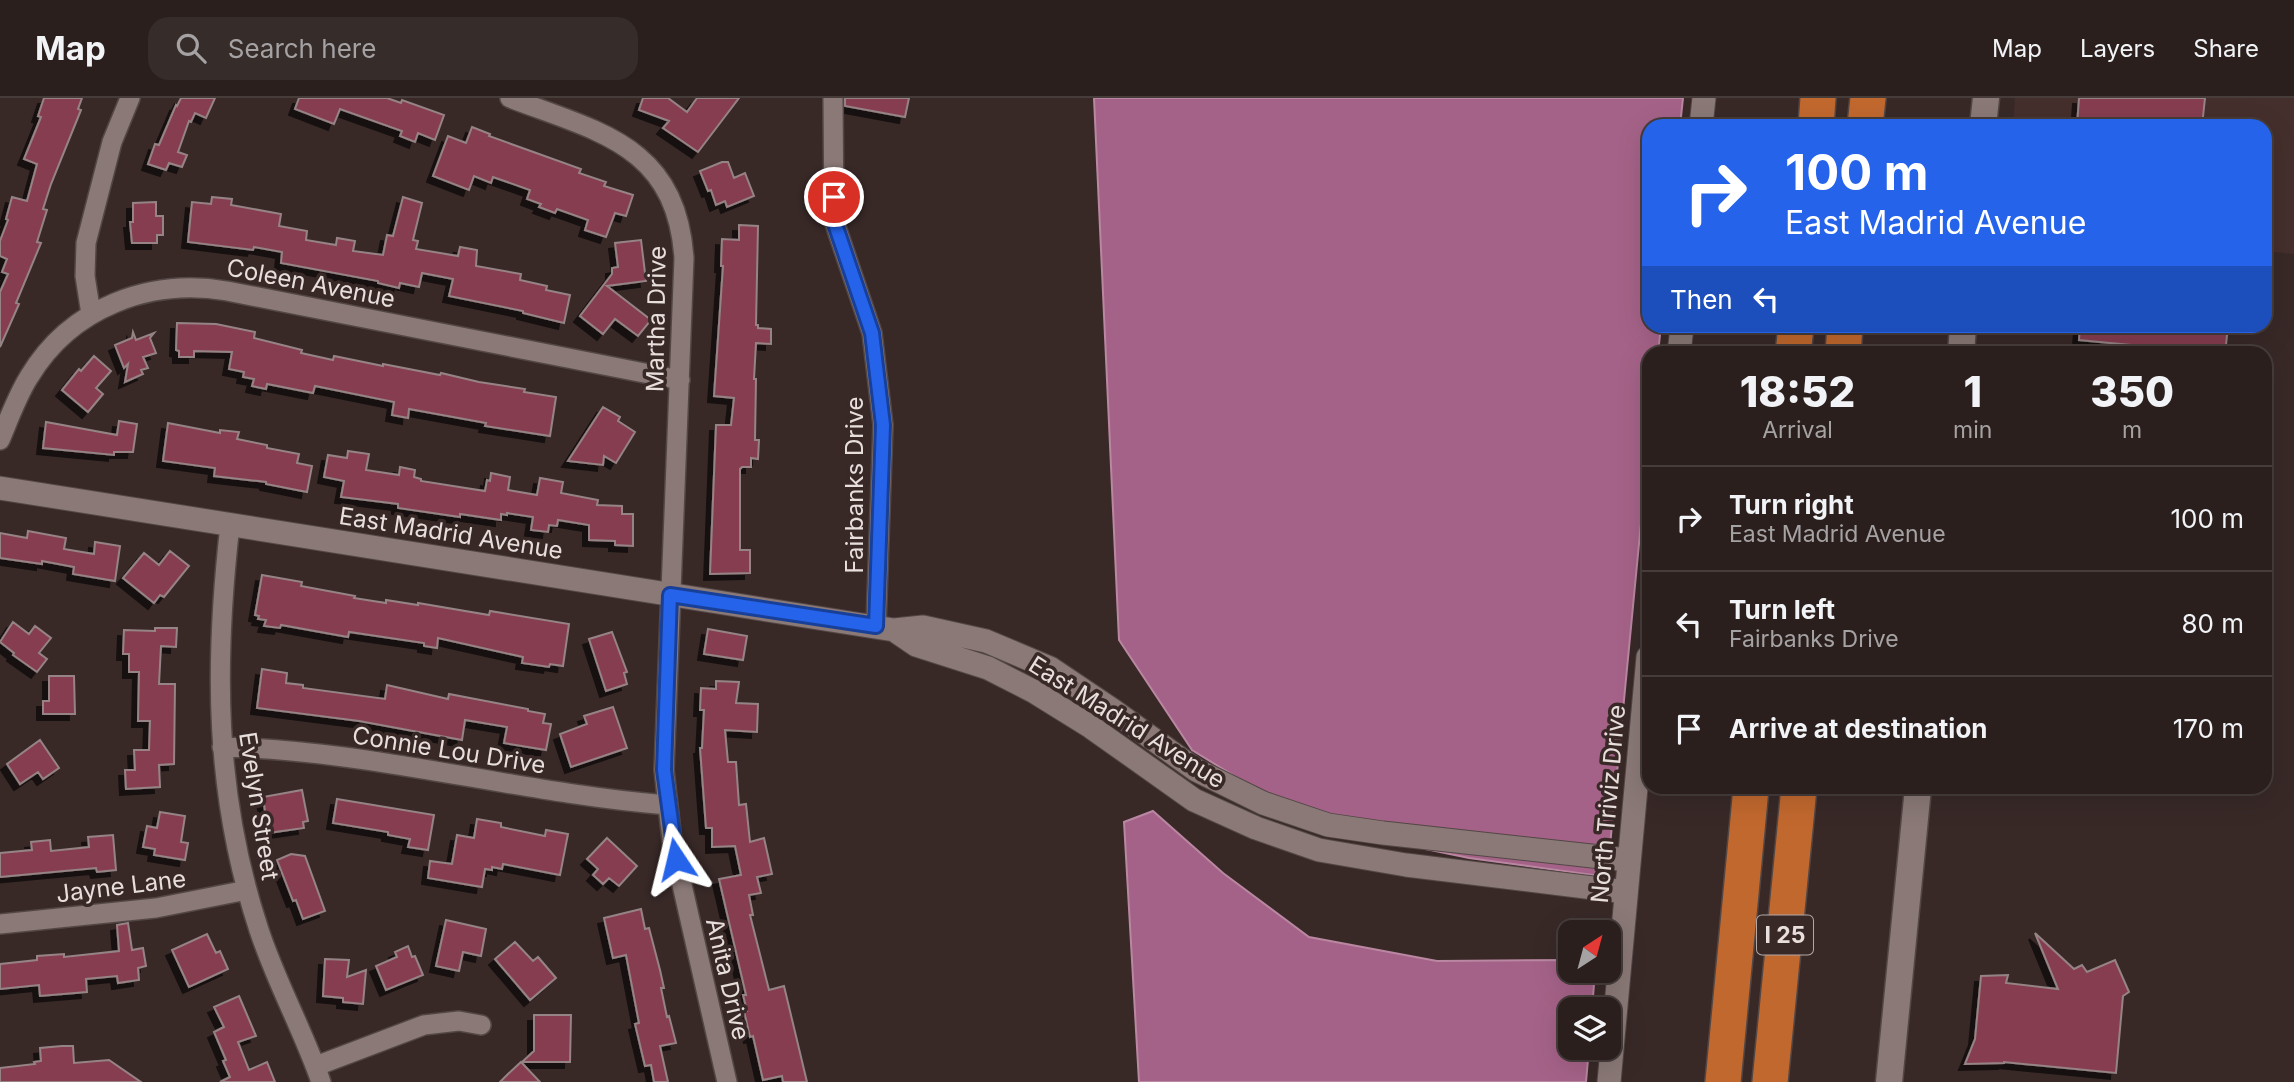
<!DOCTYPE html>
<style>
body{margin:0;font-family:Inter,sans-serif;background:#362c2a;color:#f1f3f6;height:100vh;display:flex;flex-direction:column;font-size:26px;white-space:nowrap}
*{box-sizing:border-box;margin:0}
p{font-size:23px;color:#a5a2a4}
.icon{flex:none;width:38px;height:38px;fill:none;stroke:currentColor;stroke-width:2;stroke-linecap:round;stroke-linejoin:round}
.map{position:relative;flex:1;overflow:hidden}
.side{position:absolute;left:1642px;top:248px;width:630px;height:448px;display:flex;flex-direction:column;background:#2a1f1d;border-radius:21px;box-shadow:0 7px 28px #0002,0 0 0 2px #463d3b}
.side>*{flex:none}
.hud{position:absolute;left:1642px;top:21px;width:630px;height:214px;border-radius:21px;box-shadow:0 7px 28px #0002,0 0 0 2px #463d3b;background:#2563eb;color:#fff;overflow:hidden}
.needle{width:46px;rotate:36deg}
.controls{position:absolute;left:1558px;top:822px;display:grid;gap:14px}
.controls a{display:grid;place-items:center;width:63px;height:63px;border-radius:14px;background:#2a1f1d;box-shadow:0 7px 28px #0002,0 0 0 2px #463d3b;font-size:35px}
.pin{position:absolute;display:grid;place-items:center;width:60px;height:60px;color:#fff;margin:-30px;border:4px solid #fff;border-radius:50%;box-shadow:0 2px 7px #0007}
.me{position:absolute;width:77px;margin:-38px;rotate:350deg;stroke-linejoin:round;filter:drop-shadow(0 0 5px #0008)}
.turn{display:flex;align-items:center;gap:24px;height:147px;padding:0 28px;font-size:32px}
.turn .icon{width:91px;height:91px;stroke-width:2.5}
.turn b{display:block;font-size:49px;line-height:60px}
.then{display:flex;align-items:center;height:66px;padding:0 28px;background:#0003;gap:14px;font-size:26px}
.eta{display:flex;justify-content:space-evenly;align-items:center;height:119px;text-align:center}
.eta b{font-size:42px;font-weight:800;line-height:49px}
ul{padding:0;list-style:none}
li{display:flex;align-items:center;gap:21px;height:105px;padding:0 28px;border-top:2px solid #463d3b}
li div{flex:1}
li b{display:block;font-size:26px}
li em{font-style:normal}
header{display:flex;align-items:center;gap:42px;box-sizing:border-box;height:98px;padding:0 35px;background:#2a1f1d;border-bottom:2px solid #463d3b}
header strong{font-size:33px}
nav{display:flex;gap:38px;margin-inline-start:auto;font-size:24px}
.search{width:490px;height:63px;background:#362c2a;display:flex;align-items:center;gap:18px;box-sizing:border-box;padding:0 24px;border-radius:21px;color:#a5a2a4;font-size:26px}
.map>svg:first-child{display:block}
</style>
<header>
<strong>Map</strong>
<div class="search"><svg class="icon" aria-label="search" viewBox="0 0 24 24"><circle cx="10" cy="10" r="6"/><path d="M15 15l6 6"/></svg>Search here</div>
<nav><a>Map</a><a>Layers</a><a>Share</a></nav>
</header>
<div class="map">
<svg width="2294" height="984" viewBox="0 0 2294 984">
<defs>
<filter id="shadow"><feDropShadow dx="-6" dy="6" stdDeviation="0" flood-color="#0009"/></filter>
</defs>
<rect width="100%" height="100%" fill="#382927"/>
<!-- built -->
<path fill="#452f2c" d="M2015,0H2294V156L2265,153L2264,28H2013Z"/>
<!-- water -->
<path fill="#a56288" stroke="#b987a1" stroke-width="2" d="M1094,0H1683L1680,28H1648V228H1661L1658,255L1648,256V352L1607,779L1469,760L1315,728L1192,652L1119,542Z
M1153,713L1223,775L1309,839L1437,863L1570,862V873H1595L1592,912H1570V950H1589L1586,984H1139L1124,724Z"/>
<!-- building -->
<path fill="#863e4f" stroke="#968386" stroke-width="2" filter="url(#shadow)" d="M44,0H82L78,11L81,12L51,86L43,111L47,112L37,144L41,145L16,205L19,206L0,249V194L8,176L2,174L7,161L0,158V143L8,122L6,121L12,99L27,103L37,66L24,61L41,19L38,18Z
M181,0H215L206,20L195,15L191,24L189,23L178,54L187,57L182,69L169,65L166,72L148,66L155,46L159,47L176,7L177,8Z
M299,0H387L401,5L402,2L444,17L435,42L418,35L415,44L400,38L402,33L340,11L334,26L295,11Z
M643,0H668L687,14L697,0H739L698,54L663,30L669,23L639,12Z
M845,0H909L905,19L845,8Z
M2079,0H2205L2202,28H2077Z
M472,29L490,36L489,38L581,71L579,75L606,84L604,88L633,97L626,118L615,115L606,139L585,132L588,122L557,111L555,115L539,109L541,106L527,101L530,92L493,79L491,85L474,78L469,92L433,78L448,38L466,45Z
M722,64H728L734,80L745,75L754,98L727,109L725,103L716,107L711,92L708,93L700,73Z
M212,99L232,101L231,107L281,116L279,128L307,133L306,142L336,147L337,140L355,143L353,153L383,157L387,137L393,138L403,99L422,105L413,142L418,143L416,151L458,158L460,149L477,152L476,168L521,176L520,182L547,188L546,192L570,197L564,225L523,215V213L449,198L453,181L422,175L419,189L400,185L399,190L378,185V183L281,165L282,154L254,149L253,152L188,144L192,104L211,106Z
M156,104V118H163V137H157V145H132L130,124H133V105Z
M739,127L758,128L756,227H758V230L771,231V246L756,245L754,281H756L755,342H759L758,361L751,360V369H742L740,371V452H750V475L710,476L716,327H731L734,300L714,298L723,168H721L722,141L739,142Z
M641,142L646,183L607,188L651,222L638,238L615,221L603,236L580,218L612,176V170L618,169L615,145Z
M177,225L216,226L255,234L254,240L302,252L301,255L333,262L334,258L383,268V266L440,277L441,275L479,284L525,291L524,294L556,299L550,338L485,328L486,325L409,311L408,320L392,317L394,304L315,288L313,295L267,286L266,291L252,288L254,281L243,279L244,274L229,271L232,254L194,253V259H179V253L176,252Z
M2080,228H2228L2225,256L2079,242Z
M133,234L136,242L154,235L150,240L156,255L143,259L148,270L141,272L143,276L125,284L128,266L124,270L115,247L132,240Z
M94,258L111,273L96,290L103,296L88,314L62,292L79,271L81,273Z
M603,309L620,319L618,323L635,334L616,365L604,358L603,367L568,363Z
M119,323L137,326L133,354H114V357L43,350L46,324L117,337Z
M168,325L220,335V332L239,334L237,341L267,347V350L299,356L297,365L312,368L307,394L266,386V384L214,378L215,370L163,363Z
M348,353L369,356L366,372L399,377L400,369L415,372L414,379L421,381V383L485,393L487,382L490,383L491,375L510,379L508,392L537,397L540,380L563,384L561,395L598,402L597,407L622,408V416H633V448L615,447V443L589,442V427L558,422L557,428L549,427L548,434L531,432L533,419L507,415V417L501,416V422L460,416V419L398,410V406L341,399L344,383L324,379L328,357L347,360Z
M28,433L66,440L64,451L94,456L95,444L120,448L115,483L73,476L74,469L42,463V466L0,460V435L27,440Z
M170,453L189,468L164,499L160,497L154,505L123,480L144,455L159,467Z
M262,477L302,484L301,488L355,498L354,500L386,505V502L418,507V505L489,517L490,513L569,526L563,568L550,566L549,569L522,565L523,559L438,540L437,550L424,548V545L349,534L348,539L281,527L280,530L264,528L266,522L258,521L259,518L255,517Z
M13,524L29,536L35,528L51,540L39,555L47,561L37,574L13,557L14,555L0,544Z
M155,530H177L176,549L161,548L159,586H175L174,666L159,667L160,689L126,691L125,672H135L134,652H149L150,623H138L139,574H129V556H123L124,532L155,533Z
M708,531L747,538L743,562L704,556Z
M612,534L627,574L624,575L627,586L606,593L589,541Z
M262,571L287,575L286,585L303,587V590L385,601L387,587L448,601L449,596L528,611V613L545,616L543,625L551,626L546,652L504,645L507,629L465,622L462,642L359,623L257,610Z
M49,578H74L75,616H43V603H49Z
M716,583L739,584L736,605L758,606L757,634L725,632L728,664H736L739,707L746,706L750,744L764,740L772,776L757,779L761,795L749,797L753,817H750L769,892L784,888L807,984H783L782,978L763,982L753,938L750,939L744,913H747L743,897H746L719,781L741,777L735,748L712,749V730H706L700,650H702L704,612H700L701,590L716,591Z
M613,609L627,650L571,669L560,636L587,626L584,618Z
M40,642L59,670L43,681L38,674L20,686L7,666Z
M302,692L308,723L303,724L304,730L268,735L263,699Z
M337,701L434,717L428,752L408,749L410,741L388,737V734L333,725Z
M160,714L185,718L181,744L188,745L185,762L154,757L155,751L143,749L147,728L157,730Z
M477,721L501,725V729L545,738L546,732L568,736L560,777L503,766L502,771L492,769V772L485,771L482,789L428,780L430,763L452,766L457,737L474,740Z
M113,737L116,772L97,774L96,770L0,779V755L32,752L31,744L50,742L51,753L89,749L88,739Z
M607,740L637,768L619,788L609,780L603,786L593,777L598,771L587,761Z
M291,756L305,758L325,813L303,821L296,802L293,803L277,762Z
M641,811L645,831L649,830L660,872L664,890H661L667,919L669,918L676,945L660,948L668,984H654L651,967L645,968L635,926L639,925L626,857L613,860L604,820Z
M446,822L486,831L481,858L463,854L459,873L436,868Z
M128,825L132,852L143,850L146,868L138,870L139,882L118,885L117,878L86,881L87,894L40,898L39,887L0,891V866L37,862V858L64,856V859L119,853L117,827Z
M2035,835L2074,871L2082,867L2087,874L2115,862L2129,894L2123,898L2116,975L2004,964V965L1965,966L1975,941L1981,878L2008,877L2006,885L2058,891Z
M207,836L216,855L220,853L228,871L189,889L172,852Z
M515,844L533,863L538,859L556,880L530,902L495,861Z
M408,848L412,859L415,858L423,877L386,892L376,868L397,859L395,854Z
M325,861L349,862L347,879L366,872L363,906L343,904V900L323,898Z
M239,898L256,938L238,944L249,972L267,964L275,984H220L230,979L223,963L226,962L214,934L224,929L214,909Z
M534,917H571L570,964H522L534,953Z
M62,948H73L74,965L109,962L141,984H0V970L35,966L34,964L41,963L40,950Z
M521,964L540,984H500L508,976Z"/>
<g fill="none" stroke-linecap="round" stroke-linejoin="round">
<!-- minor casing -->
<g stroke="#534745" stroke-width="22">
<path id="minor" d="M510,0C599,34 676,47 684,160L664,672L672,743L727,984
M833,0L834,123L872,235L883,327L876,528
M91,216L85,178L86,145L112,44L130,0
M0,342C9,321 17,298 29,279C71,209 150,180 227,193L680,282
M230,427C214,566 214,696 259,832C276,884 303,932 321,984
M222,649C372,652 518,695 667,707
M0,826L156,810L247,792
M316,968L424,927L459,923L481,927"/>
</g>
<!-- tertiary casing -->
<g stroke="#534745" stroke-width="25">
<path id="tertiary" d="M1701,28L1704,0
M1679,256L1682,228
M0,390L894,532L923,529L986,543L1050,570L1114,613L1196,672L1263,705L1328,727L1383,735L1628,762
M894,532L916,547L988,570L1033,593L1091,629L1194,702L1256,730L1319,752L1406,767L1626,794
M1609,984L1648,559"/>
</g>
<!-- secondary casing -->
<g stroke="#534745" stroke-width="29">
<path id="secondary" d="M1983,28L1986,0
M1961,256L1963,228
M1889,984L1918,690"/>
</g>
<!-- motorway casing -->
<g stroke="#534745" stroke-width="38">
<path id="motorway" d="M1816,28L1818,0
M1865,28L1868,0
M1793,256L1796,228
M1843,256L1845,228
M1723,984L1751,690
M1770,984L1799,690"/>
</g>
<!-- minor -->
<use href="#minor" stroke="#8a7976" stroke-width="19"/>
<!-- tertiary -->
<use href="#tertiary" stroke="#8a7976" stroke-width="23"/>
<!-- secondary -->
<use href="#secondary" stroke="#8a7976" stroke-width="26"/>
<!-- motorway -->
<use href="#motorway" stroke="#c1682e" stroke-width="35"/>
</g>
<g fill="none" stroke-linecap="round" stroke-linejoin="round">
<!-- route casing -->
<g stroke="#184099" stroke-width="18">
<path id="route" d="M676,761L664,672L670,497L876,528L883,327L872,235L834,123V99"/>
</g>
<!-- route -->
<use href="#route" stroke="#2563eb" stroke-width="12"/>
</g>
<g text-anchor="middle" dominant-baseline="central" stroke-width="7" stroke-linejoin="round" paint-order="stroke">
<!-- shield labels -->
<rect fill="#382927" stroke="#b3a8a6" stroke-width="2" x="1757" y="817.5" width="56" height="39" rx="5"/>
<g font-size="23" font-weight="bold" fill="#e8dedc">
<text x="1785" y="837">I 25</text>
</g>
<!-- street labels -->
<g font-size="24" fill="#e8dedc" stroke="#382927">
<text transform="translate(311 185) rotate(11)">Coleen Avenue</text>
<text transform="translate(656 221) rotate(-89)">Martha Drive</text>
<text transform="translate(854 387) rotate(-90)">Fairbanks Drive</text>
<text transform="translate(451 435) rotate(9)">East Madrid Avenue</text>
<text transform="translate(1127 624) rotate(32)">East Madrid Avenue</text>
<text transform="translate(449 652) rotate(9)">Connie Lou Drive</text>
<text transform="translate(1608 706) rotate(-85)">North Triviz Drive</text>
<text transform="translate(259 708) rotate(81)">Evelyn Street</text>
<text transform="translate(121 788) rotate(-7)">Jayne Lane</text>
<text transform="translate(728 881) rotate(77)">Anita Drive</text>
</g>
</g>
</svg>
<div class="controls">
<a><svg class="needle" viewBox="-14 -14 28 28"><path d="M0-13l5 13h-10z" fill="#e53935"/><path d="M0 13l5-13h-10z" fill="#a5a2a4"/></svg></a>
<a><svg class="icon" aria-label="layers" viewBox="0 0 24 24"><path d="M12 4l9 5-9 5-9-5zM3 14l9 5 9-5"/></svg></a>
</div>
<div class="pin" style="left:834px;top:99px;background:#d93025"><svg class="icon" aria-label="arrive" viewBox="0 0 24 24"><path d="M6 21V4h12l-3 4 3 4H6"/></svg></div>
<svg class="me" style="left:676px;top:761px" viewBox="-20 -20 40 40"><path d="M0-17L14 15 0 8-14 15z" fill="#2563eb" stroke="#fff" stroke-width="4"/></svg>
<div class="hud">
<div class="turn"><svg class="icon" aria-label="right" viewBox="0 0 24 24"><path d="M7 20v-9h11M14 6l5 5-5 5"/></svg><div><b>100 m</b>East Madrid Avenue</div></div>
<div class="then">Then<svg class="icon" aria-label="left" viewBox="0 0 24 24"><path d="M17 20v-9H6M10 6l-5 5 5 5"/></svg></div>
</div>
<section class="side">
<div class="eta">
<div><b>18:52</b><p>Arrival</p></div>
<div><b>1</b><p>min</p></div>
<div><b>350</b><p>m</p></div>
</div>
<ul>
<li><svg class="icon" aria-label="right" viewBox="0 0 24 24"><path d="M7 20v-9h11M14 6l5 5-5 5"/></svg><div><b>Turn right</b><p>East Madrid Avenue</p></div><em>100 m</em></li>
<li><svg class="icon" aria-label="left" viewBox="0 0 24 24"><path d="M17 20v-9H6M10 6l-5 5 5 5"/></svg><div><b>Turn left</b><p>Fairbanks Drive</p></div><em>80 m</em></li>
<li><svg class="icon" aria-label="arrive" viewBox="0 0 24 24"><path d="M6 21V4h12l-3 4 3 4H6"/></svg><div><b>Arrive at destination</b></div><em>170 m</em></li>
</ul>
</section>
</div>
